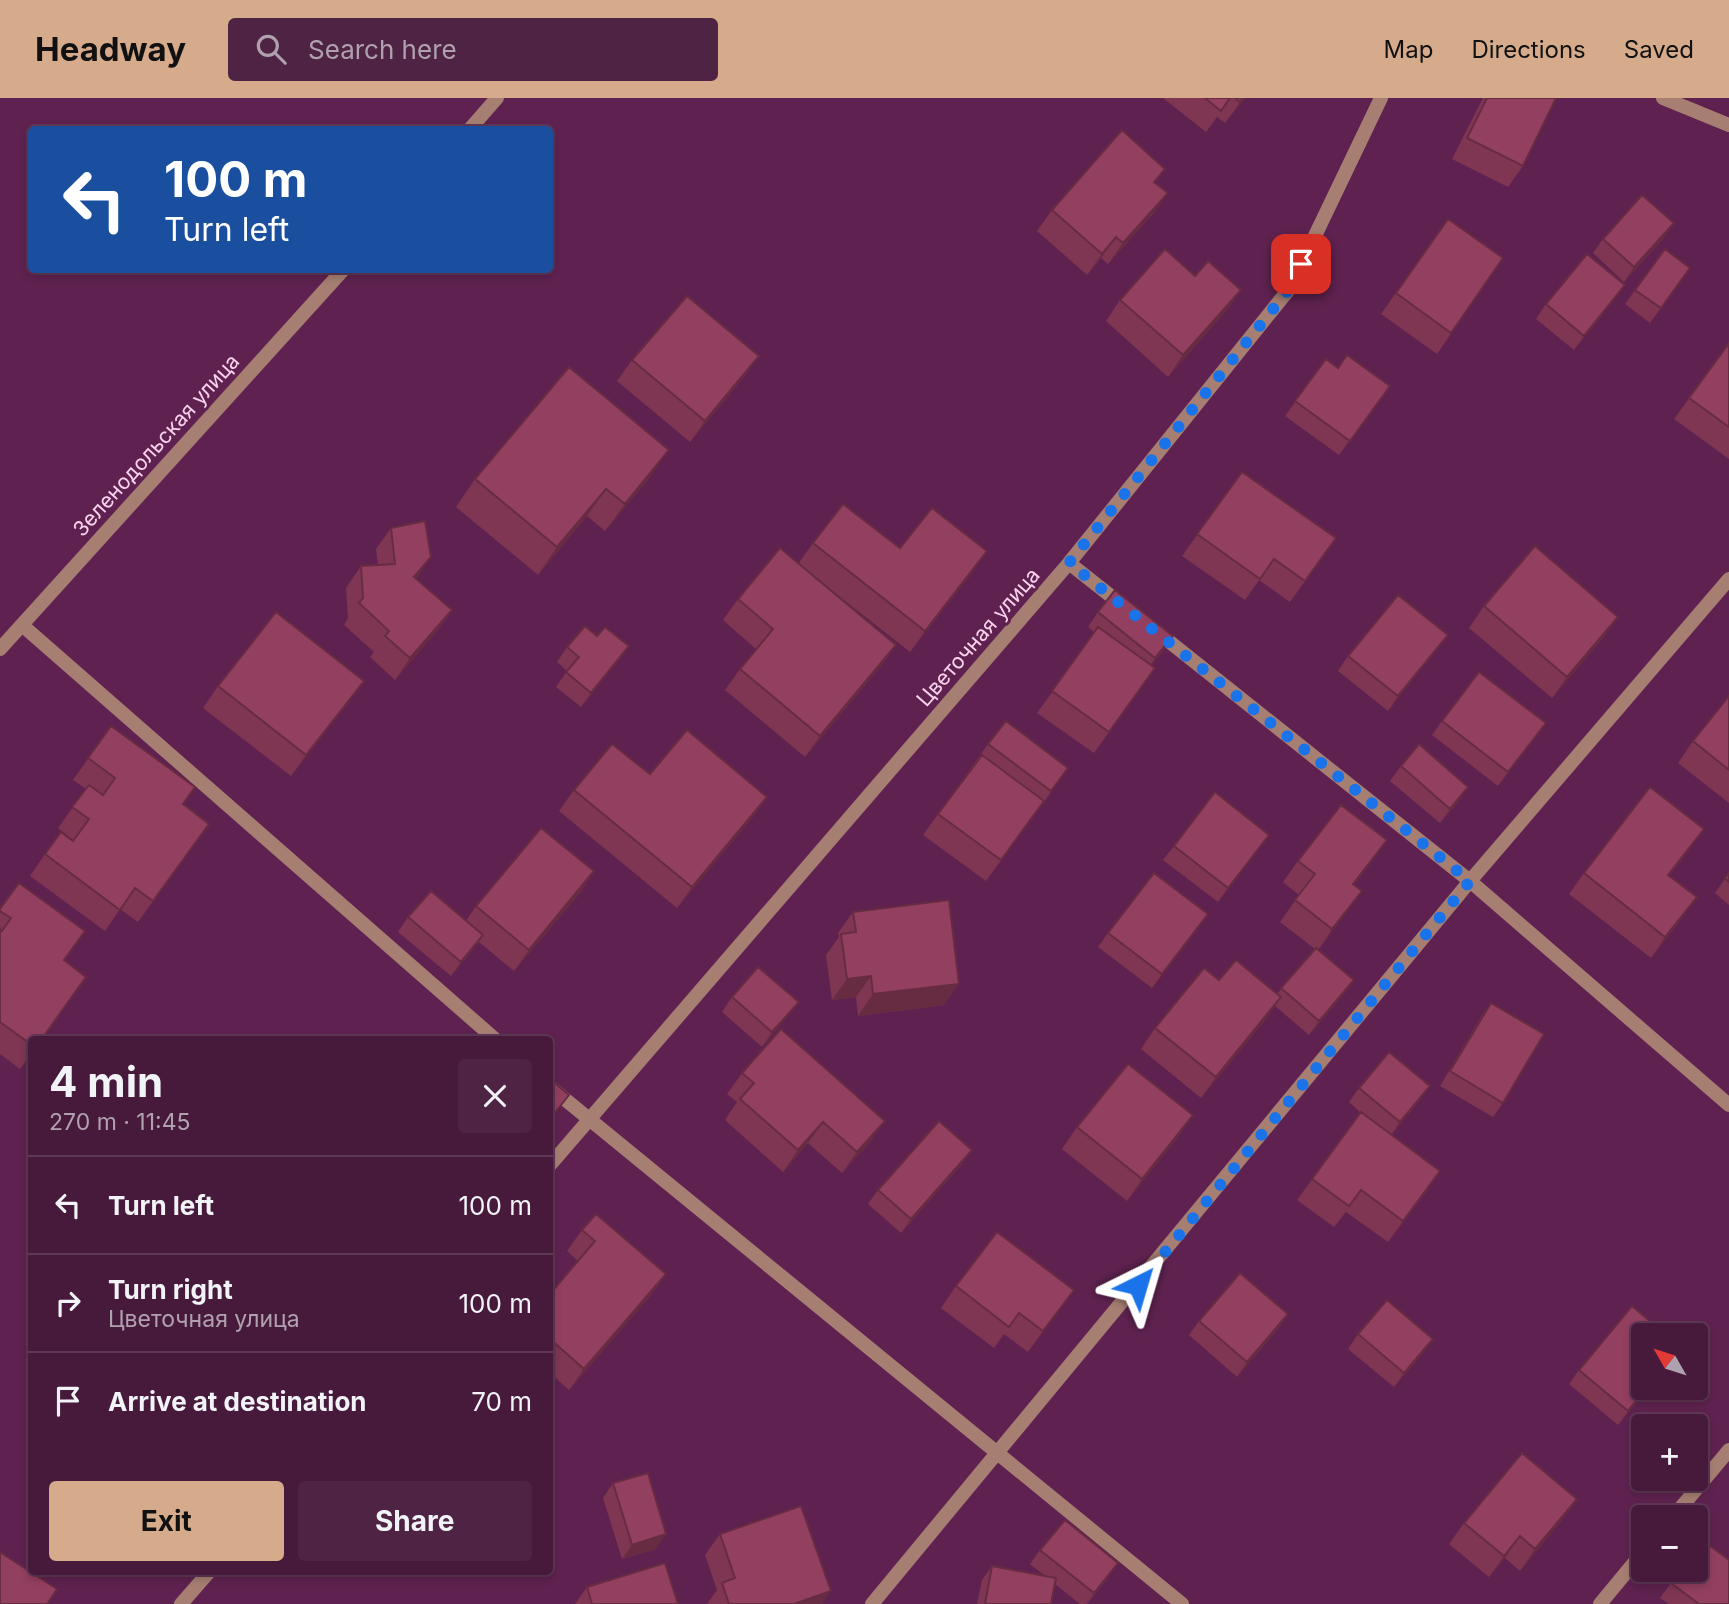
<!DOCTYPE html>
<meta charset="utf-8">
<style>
body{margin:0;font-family:Inter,sans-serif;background:#4e2343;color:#f1f3f6;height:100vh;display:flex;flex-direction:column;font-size:26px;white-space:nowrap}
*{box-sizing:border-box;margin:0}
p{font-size:23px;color:#b0a1af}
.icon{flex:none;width:38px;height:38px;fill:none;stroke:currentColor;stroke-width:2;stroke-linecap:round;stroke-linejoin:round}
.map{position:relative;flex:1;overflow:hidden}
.sheet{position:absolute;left:28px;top:938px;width:525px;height:539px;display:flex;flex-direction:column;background:#471a3c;border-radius:7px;box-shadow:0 4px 10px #0003,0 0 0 2px #5f3856}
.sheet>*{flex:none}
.banner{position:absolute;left:28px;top:28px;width:525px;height:147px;border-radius:7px;box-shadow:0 4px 10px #0003,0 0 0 2px #5f3856;background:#1a4fa0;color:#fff;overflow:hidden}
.needle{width:46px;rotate:309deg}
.controls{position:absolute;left:1631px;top:1225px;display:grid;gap:14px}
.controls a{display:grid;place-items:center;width:77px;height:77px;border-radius:7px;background:#471a3c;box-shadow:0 4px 10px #0003,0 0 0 2px #5f3856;font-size:35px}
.pin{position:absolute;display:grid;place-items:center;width:60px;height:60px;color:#fff;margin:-30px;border-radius:14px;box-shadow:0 4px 10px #0006}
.me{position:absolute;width:77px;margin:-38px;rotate:40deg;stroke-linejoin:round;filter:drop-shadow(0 0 5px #0008)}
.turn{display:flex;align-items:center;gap:24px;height:147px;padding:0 21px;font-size:32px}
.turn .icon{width:91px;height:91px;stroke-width:2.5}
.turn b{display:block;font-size:49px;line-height:60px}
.round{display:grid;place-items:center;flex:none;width:74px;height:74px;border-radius:7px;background:#4e2343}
.overview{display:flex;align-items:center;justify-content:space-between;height:119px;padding:0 21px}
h1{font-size:42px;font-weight:700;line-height:52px}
.primary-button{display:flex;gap:14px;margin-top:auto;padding:14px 21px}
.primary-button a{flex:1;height:80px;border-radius:7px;background:#d6ab8b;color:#111;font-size:28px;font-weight:700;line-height:80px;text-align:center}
.primary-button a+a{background:#4e2343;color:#f1f3f6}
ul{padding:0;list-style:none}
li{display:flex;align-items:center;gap:21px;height:98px;padding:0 21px;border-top:2px solid #5f3856}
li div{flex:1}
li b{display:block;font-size:26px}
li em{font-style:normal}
header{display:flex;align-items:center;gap:42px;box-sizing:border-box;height:98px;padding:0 35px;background:#d6ab8b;color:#111}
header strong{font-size:33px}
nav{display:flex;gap:38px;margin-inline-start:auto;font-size:24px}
.search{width:490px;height:63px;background:#4e2343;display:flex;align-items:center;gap:18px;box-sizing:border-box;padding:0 24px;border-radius:7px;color:#b0a1af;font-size:26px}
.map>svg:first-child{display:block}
</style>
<header>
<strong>Headway</strong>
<div class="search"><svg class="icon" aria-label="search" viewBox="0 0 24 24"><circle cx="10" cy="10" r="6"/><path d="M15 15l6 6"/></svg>Search here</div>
<nav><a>Map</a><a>Directions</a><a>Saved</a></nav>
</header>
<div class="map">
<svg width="1729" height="1506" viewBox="0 0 1729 1506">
<rect width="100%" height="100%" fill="#5f2250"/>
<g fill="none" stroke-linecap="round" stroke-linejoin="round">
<!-- lane -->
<path stroke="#a77f72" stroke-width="14" d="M1663,0L1729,27
M469,32L497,0
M1069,465L1126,510
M22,527L496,942
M1156,533L1470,783L1729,1007
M0,551L343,172
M550,989L1182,1506
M550,1067L1069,465L1290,190L1381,0
M1673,1419L1729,1352
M181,1506L209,1474
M872,1506L1470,783L1729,481
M1600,1506L1643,1454"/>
</g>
<!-- wall -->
<path fill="#7e3652" d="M1163,0H1245L1225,25L1217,19L1206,34Z
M1483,0H1556L1523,68L1508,89L1452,61Z
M1168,95L1153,116L1108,166L1101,160L1087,177L1037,133L1052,112Z
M1448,121L1503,160L1437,256L1381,216Z
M1664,140L1624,184L1593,155L1603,141Z
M1665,151L1690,170L1650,225L1625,206Z
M1195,178L1241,192L1226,213L1168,279L1106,223L1120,202Z
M1615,201L1574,252L1536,221L1546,206Z
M1729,245V361L1674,321Z
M759,258L744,279L690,344L617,283L632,262Z
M1326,261L1338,270L1390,288L1339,357L1285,318Z
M1242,374L1336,440L1290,504L1259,482L1245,502L1182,458Z
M650,379L605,433L587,418L538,477L456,409L475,381Z
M391,430L416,481L452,512L437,533L395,582L370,559L374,554L344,527L348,520L346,490L361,468L378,467L376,451Z
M813,445L900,450L972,475L910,554L821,484L896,547L881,568L805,659L725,592L740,571L756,551L723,522L738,501L798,466Z
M1484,508L1618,519L1603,540L1552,600L1469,530Z
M1098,514L1163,553L1151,567L1155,570L1094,655L1037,615L1095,535L1088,529Z
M597,538L629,548L619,562L581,609L556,589L567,573L557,564L567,549Z
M1437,551L1388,613L1338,573L1348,558Z
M218,588L349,604L291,678L203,610Z
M1729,598V705L1678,665L1693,643Z
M1442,623L1546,625L1498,688L1432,637Z
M111,628L183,706L209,726L138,824L120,811L105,833L30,778L45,756L73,742L58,730L86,691L73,682Z
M988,646L1068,670L1029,725L986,783L923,737Z
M1401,668L1468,689L1458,704L1440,725L1390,683Z
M574,692L767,699L752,720L677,810L559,713Z
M1269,737L1218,804L1163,762L1174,748Z
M1689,752L1669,778L1682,820L1651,860L1569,796L1584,775Z
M1298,763H1372L1354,787L1362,793L1318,852L1354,882L1344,896L1309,937L1275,908L1266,921L1201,1000L1141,951L1155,930L1219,882L1277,896L1315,851L1280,824L1299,797L1283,784Z
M594,773L580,795L514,873L479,844L451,878L398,834L408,819L466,823L476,808Z
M1729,775V807L1715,795Z
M0,811L64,863L72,900L32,942V955L20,971L0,956Z
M853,814L944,907L858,918L856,899L832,902L826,857L839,839L838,835Z
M1198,831L1152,890L1098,849L1108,835Z
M732,899L788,918L762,949L722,914Z
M1491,905L1503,1005L1493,1019L1440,988L1481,919Z
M742,975L870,1044L842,1075L808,1045L783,1074L725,1022L737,1004L727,996Z
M1359,990L1420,1002L1392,1036L1426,1094L1388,1144L1346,1114L1334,1129L1297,1102L1361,1015L1349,1004Z
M1077,1029L1178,1039L1127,1103L1062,1051Z
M972,1052L962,1066L901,1135L868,1106L878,1092Z
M582,1132L666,1176L651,1197L569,1292L550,1275V1196L578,1163L567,1153Z
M956,1188L1074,1192L1028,1254L1004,1236L994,1250L941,1210Z
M1288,1216L1278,1231L1237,1279L1189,1237L1199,1223Z
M1358,1236L1423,1255L1394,1289L1348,1251Z
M1579,1272L1649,1290L1618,1327L1569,1286Z
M613,1385L656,1451L622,1461L603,1400Z
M1577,1401L1562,1422L1520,1473L1505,1460L1489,1479L1449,1446L1464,1425Z
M720,1436L822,1506H707L717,1492L705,1457Z
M1040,1452L1108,1480L1087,1506H1080L1055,1486L1051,1506H977L982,1482L992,1468L1045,1478L1030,1466Z
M1680,1472L1729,1506H1669L1660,1500Z
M587,1489L678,1506H575Z"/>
<!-- shaded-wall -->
<path fill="#672c42" d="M1243,0H1245L1225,25Z
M1168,95L1153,116L1108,166L1123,145Z
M1674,125L1664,140L1624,184L1634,169Z
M1116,139L1101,160L1087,177L1102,156Z
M1625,187L1615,201L1574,252L1584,238Z
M1241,192L1226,213L1168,279L1183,257Z
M759,258L744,279L690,344L705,323Z
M669,352L650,379L605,433L625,406Z
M606,391L587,418L538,477L557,449Z
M987,453L972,475L910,554L925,533Z
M431,459L417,480L399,501L414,479Z
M452,512L437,533L395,582L410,560Z
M1618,519L1603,540L1552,600L1567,579Z
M1448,537L1437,551L1388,613L1398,598Z
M1173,538L1163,553L1145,575L1155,560Z
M896,547L881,568L805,659L820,638Z
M629,548L619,562L581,609L591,595Z
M364,583L349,604L291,678L306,657Z
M1546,625L1536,639L1498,688L1508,674Z
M1468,689L1458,704L1440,725L1450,711Z
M767,699L752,720L677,810L692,789Z
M1044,703L1029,725L986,783L1001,762Z
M1704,731L1689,752L1653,798L1668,777Z
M1269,737L1259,751L1218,804L1228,790Z
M1387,742L1372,763L1338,808L1353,786Z
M594,773L580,795L514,873L529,852Z
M1362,793L1347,814L1318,853L1332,831Z
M1697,799L1682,820L1651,860L1665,839Z
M1208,816L1198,831L1152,890L1162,876Z
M483,837L473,852L451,878L461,864Z
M871,878L856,899L832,902L847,881Z
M1354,882L1344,896L1309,937L1319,923Z
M959,886L944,907L858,918L873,896Z
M1281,899L1266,921L1201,1000L1216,979Z
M799,904L788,918L762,949L772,934Z
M1430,988L1420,1002L1390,1038L1400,1024Z
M1193,1017L1178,1039L1127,1103L1142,1081Z
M885,1023L870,1044L842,1075L857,1054Z
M823,1024L808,1045L783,1074L798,1052Z
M972,1052L962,1066L901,1135L911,1121Z
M1440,1073L1426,1094L1388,1144L1403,1123Z
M666,1176L651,1197L569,1292L584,1271Z
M1074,1192L1059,1213L1028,1254L1043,1233Z
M1288,1216L1278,1231L1237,1279L1247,1264Z
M1433,1241L1423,1255L1394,1289L1404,1275Z
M1647,1290H1649L1618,1327L1628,1313Z
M1577,1401L1562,1422L1520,1473L1535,1451Z
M666,1436L656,1451L622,1461L632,1447Z
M1520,1438L1505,1460L1489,1479L1504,1458Z
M1118,1465L1108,1480L1086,1506L1094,1495Z
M831,1493L822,1506H794Z"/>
<!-- building -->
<path fill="#933f5f" stroke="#672c42" stroke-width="2" d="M1205,0H1230L1221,13Z
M1235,0H1243L1240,4Z
M1487,0H1556L1523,68L1467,40Z
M1122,32L1165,71L1154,84L1168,95L1123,145L1116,139L1102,156L1052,112Z
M1642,97L1674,125L1634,169L1603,141Z
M1448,121L1503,160L1451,235L1396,195Z
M1165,151L1195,178L1208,163L1241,192L1183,257L1120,202Z
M1665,151L1690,170L1661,210L1635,192Z
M1587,156L1625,187L1584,238L1546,206Z
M687,198L759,258L705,323L632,262Z
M1729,245V329L1689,300Z
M1347,257L1390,288L1350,343L1295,303L1326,261L1338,270Z
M569,269L669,352L625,406L606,391L557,449L475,381Z
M1242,374L1336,440L1305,483L1274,461L1260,481L1197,436Z
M843,406L900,450L932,410L987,453L925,533L813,445Z
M425,423L431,459L414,479L452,512L410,560L385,538L389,533L359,505L363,500L361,468L395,466L391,430Z
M1535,448L1618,519L1567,579L1484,508Z
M780,450L896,547L820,638L740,571L773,531L738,501Z
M1115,492L1173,538L1155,560L1098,514Z
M1398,497L1448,537L1398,598L1348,558Z
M276,514L364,583L306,657L218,588Z
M585,528L597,538L605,529L629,548L591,595L566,574L579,559L567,549Z
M1098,529L1155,570L1109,634L1052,593Z
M1479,574L1546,625L1508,674L1442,623Z
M1729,598V672L1693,643Z
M1006,623L1068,670L1051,693L988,646Z
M111,628L195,689L183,706L209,726L153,803L135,790L120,812L45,756L61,734L73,743L89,721L72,709L89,687L103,697L115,680L88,660Z
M687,632L767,699L692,789L574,692L612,646L650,676Z
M1419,646L1468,689L1450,711L1401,668Z
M982,657L1044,703L1001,762L938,716Z
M1650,689L1704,731L1668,777L1697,799L1665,839L1584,775Z
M1215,694L1269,737L1228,790L1174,748Z
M1341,707L1387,742L1353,786L1362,793L1332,831L1295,802L1315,776L1298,763Z
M541,730L594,773L529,852L476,808Z
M1154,775L1208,816L1162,876L1108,835Z
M1729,775V784L1725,780Z
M19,785L85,833L64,862L86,879L41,942H32V947L0,924V831L2,833L11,820L0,813V811Z
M431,793L483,837L461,864L408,819Z
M949,802L959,886L873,896L871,878L847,881L841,836L856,834L853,814Z
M1316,850L1354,882L1319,923L1281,890Z
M1236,862L1281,899L1216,979L1155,930L1204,870L1219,882Z
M758,869L799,904L772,934L732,899Z
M1491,905L1544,936L1503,1005L1450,973Z
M781,931L885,1023L857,1054L823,1024L798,1052L740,1001L754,985L742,975Z
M1389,954L1430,988L1400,1024L1359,990Z
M1128,966L1193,1017L1142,1081L1077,1029Z
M550,981L569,997L550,1021Z
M1361,1014L1440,1073L1403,1123L1361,1092L1349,1108L1312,1081Z
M939,1023L972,1052L911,1121L878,1092Z
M596,1116L666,1176L584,1271L550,1241V1196L595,1143L582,1132Z
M997,1134L1074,1192L1043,1233L1019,1215L1009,1229L956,1188Z
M1240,1175L1288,1216L1247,1264L1199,1223Z
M1387,1202L1433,1241L1404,1275L1358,1236Z
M1632,1208L1666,1237H1643V1290H1647L1628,1313L1579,1272Z
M1522,1355L1577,1401L1535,1451L1520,1438L1504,1458L1464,1425Z
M648,1375L666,1436L632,1447L613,1385Z
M801,1408L831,1493L794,1506H729L722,1485L735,1480L720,1436Z
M1065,1422L1118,1465L1094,1495L1040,1452Z
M1702,1442L1729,1462V1506H1699L1671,1485L1680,1472H1696V1451Z
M0,1454L57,1491L48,1505V1506H0Z
M665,1465L678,1506H592L587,1489Z
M992,1468L1056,1480L1051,1506H985Z"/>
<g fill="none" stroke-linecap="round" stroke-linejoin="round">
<!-- route -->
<path stroke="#1a73e8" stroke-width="12" stroke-dasharray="0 21.6" d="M1138,1187L1470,783L1069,465L1290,190L1301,166"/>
</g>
<g text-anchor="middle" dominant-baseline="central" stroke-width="6" stroke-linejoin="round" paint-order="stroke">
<!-- street labels -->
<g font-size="21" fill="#f9d3ed" stroke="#5f2250">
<text transform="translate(156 347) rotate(-48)">Зеленодольская улица</text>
<text transform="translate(978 539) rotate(-49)">Цветочная улица</text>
</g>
</g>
</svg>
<div class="controls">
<a><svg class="needle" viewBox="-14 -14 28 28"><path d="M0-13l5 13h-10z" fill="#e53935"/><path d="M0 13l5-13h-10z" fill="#b0a1af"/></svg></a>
<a>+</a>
<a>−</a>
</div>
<div class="pin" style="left:1301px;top:166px;background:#d93025"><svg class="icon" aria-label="arrive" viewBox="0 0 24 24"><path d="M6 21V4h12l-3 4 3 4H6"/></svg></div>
<svg class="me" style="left:1138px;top:1187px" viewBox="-20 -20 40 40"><path d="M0-17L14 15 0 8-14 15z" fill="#1a73e8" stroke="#fff" stroke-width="4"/></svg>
<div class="banner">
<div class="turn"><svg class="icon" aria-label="left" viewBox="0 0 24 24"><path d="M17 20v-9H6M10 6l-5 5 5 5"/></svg><div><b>100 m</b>Turn left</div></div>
</div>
<section class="sheet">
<div class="overview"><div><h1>4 min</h1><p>270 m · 11:45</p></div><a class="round"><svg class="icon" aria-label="close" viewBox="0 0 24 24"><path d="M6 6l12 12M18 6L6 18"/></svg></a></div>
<ul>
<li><svg class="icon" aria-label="left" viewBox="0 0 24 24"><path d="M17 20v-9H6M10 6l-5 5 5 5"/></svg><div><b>Turn left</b></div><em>100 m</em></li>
<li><svg class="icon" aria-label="right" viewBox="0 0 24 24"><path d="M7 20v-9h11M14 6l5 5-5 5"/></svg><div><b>Turn right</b><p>Цветочная улица</p></div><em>100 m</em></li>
<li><svg class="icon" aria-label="arrive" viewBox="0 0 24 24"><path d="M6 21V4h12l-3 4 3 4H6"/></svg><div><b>Arrive at destination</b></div><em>70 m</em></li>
</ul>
<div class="primary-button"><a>Exit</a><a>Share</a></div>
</section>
</div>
